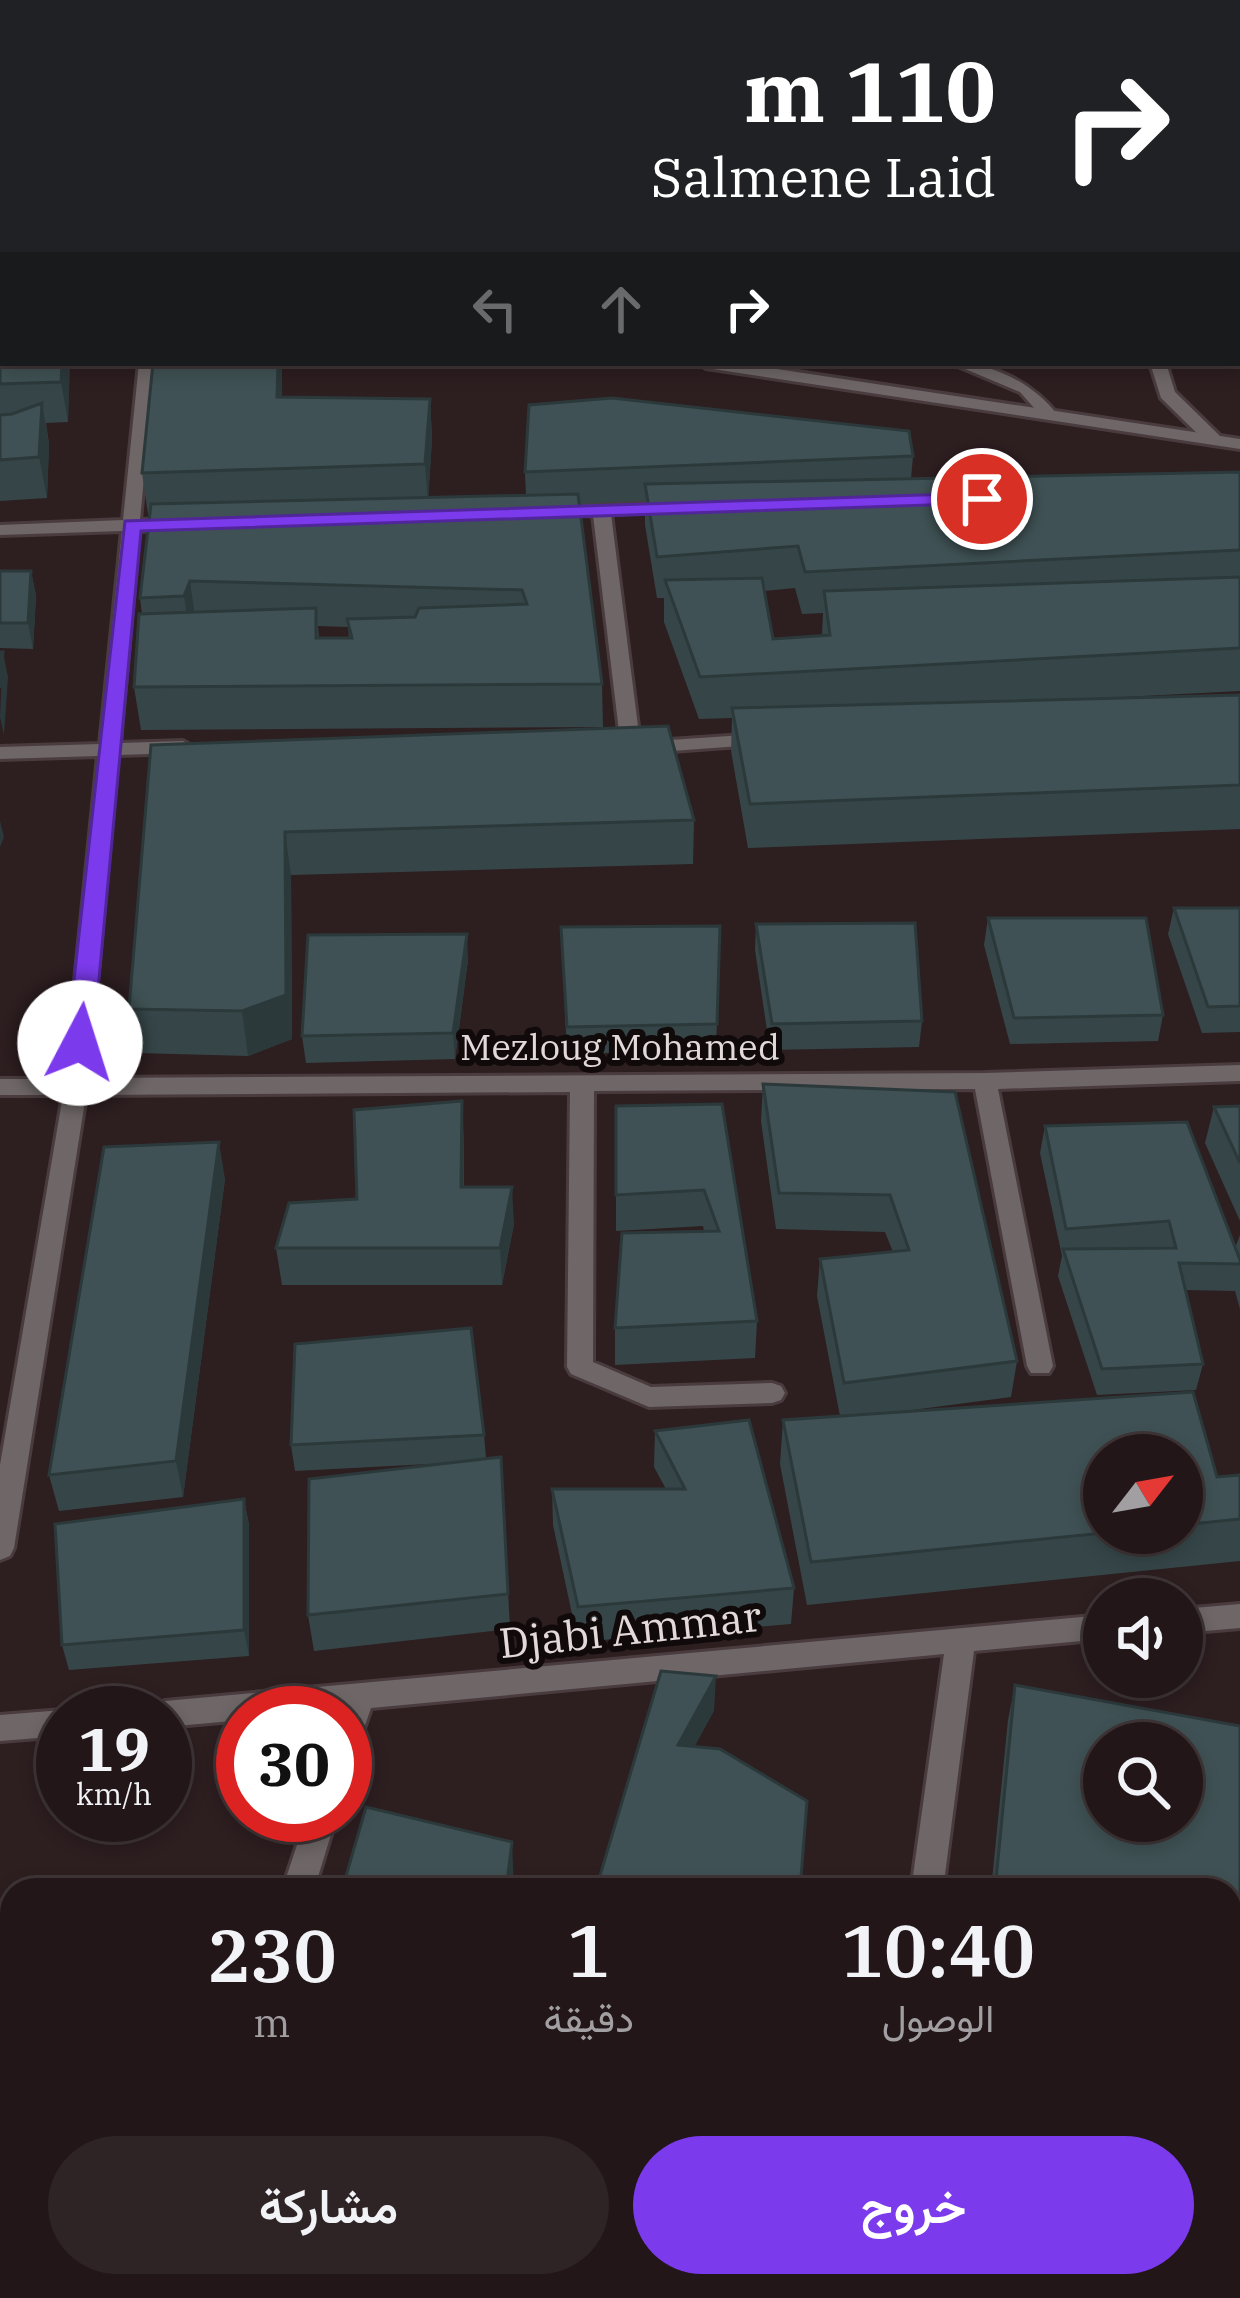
<!DOCTYPE html>
<html lang="ar">
<meta charset="utf-8">
<style>
body{margin:0;font-family:"IBM Plex Serif",Vazirmatn,serif;background:#2e2325;color:#f1f3f6;direction:rtl;height:100vh;display:flex;flex-direction:column;font-size:45px;white-space:nowrap}
*{box-sizing:border-box;margin:0}
p{font-size:39px;color:#a29fa2}
.icon{flex:none;width:66px;height:66px;fill:none;stroke:currentColor;stroke-width:2;stroke-linecap:round;stroke-linejoin:round}
.map{position:relative;flex:1;overflow:hidden;direction:ltr}
.drawer{position:absolute;left:0px;top:1878px;width:1242px;height:420px;display:flex;flex-direction:column;background:#221618;border-radius:36px 36px 0 0;box-shadow:0 6px 18px #0003,0 0 0 3px #3f3537;direction:rtl}
.drawer>*{flex:none}
.banner{position:absolute;left:0px;top:0px;width:1242px;height:366px;box-shadow:0 6px 18px #0003,0 0 0 3px #3f3537;direction:rtl;background:#202124;color:#fff;overflow:hidden}
.needle{width:78px;rotate:59deg}
.buttons{position:absolute;left:1083px;top:1434px;display:grid;gap:24px}
.buttons a{display:grid;place-items:center;width:120px;height:120px;border-radius:50%;background:#221618;box-shadow:0 6px 18px #0003,0 0 0 3px #3f3537;font-size:60px}
.speed{position:absolute;left:36px;top:1686px;display:flex;gap:24px;font-size:60px;font-weight:700;text-align:center}
.speed>*{display:grid;place-content:center;width:156px;height:156px;border-radius:50%;background:#221618;box-shadow:0 6px 18px #0003,0 0 0 3px #3f3537;line-height:1}
.speed small{font-size:30px;font-weight:400}
.speed .limit{border:18px solid #d22;background:#fff;color:#111}
.pin{position:absolute;display:grid;place-items:center;width:102px;height:102px;color:#fff;margin:-51px;border:6px solid #fff;border-radius:50%;box-shadow:0 3px 12px #0007}
.me{position:absolute;width:132px;margin:-66px;rotate:5deg;stroke-linejoin:round;filter:drop-shadow(0 0 9px #0008)}
.turn{display:flex;align-items:center;gap:42px;height:252px;padding:0 48px;font-size:54px}
.turn .icon{width:156px;height:156px;stroke-width:2.5}
.turn b{display:block;font-size:84px;line-height:102px}
.lanes{display:flex;align-items:center;height:114px;padding:0 48px;background:#0003;justify-content:center;gap:60px;direction:ltr}
.lanes .off{opacity:.35}
.eta{display:flex;justify-content:space-evenly;align-items:center;height:204px;text-align:center}
.eta b{font-size:72px;font-weight:600;line-height:84px}
.primary-button{display:flex;gap:24px;margin-top:auto;padding:24px 48px}
.primary-button a{flex:1;height:138px;border-radius:72px;background:#7c3aed;color:#fff;font-size:48px;font-weight:600;line-height:138px;text-align:center}
.primary-button a+a{background:#2e2325;color:#f1f3f6}
.map>svg:first-child{display:block}
</style>
<div class="map">
<svg width="1240" height="2298" viewBox="0 0 1240 2298">
<rect width="100%" height="100%" fill="#2d1e20"/>
<!-- green -->
<path fill="#6f2d38" d="M338,0H1240V174L1239,3Z"/>
<g fill="none" stroke-linecap="round" stroke-linejoin="round">
<!-- service casing -->
<g stroke="#4a3c3e" stroke-width="6">
<path id="service" d="M1202,0H1217L1219,3H1204Z
M1239,13H1240V21H1239Z"/>
</g>
<!-- minor casing -->
<g stroke="#4a3c3e" stroke-width="6">
<path id="minor" d="M0,131L3,132V143L0,142Z
M139,363H155L140,520L177,519L186,524L177,529L139,531L120,743L183,741L193,747L183,753L118,755L88,1078L985,1073L1240,1065V1081L998,1089L1053,1366L1049,1373H1031L1027,1366L975,1089L594,1091L593,1362L651,1387L772,1383L781,1386L785,1393L781,1400L772,1403L649,1407L571,1374L567,1367L570,1092L86,1095L14,1548L10,1556L0,1560V1465L63,1095H0V1079H65L98,756L0,759V747L100,744L122,531L0,535V525L123,520Z
M951,363C993,363 1031,382 1057,414L1043,418L1020,392Z
M1150,363H1166L1175,392L1219,435V443H1207L1161,398Z
M675,502L684,507L681,511L611,514L640,742L759,734L769,740L766,744L631,754L621,748L593,515L548,516L539,511L548,506Z
M1240,1604V1628L1182,1633V1609Z
M1104,1615V1639L974,1651L943,1890H911L944,1654L371,1708L356,1752L345,1756V1713L341,1710L243,1713V1720L165,1727V1713H151L155,1705L165,1701Z
M63,1710L71,1713H63V1736L0,1741V1715Z
M307,1815H337L314,1890H282Z
M152,2286H188L185,2298H149Z
M860,2286H896L895,2298H859Z"/>
</g>
<!-- tertiary casing -->
<g stroke="#4a3c3e" stroke-width="6">
<path id="tertiary" d="M61,0H74L76,3H63Z
M698,363H738L1240,439V449L706,368Z"/>
</g>
<!-- service -->
<use href="#service" fill="#6e6667" fill-rule="evenodd"/>
<!-- minor -->
<use href="#minor" fill="#6e6667" fill-rule="evenodd"/>
<!-- tertiary -->
<use href="#tertiary" fill="#6e6667" fill-rule="evenodd"/>
</g>
<!-- wall -->
<path fill="#364648" fill-rule="evenodd" d="M0,154L3,158V323H0Z
M0,330L3,363H69L68,422L46,423L49,444L47,498L0,501Z
M153,363H282V397L430,399L432,439L428,498L526,496L525,472L913,456L911,479L1240,472V691L1084,699L1240,695V829L748,848L731,751L732,718L699,719L664,622V598H657L645,525V501L579,504L602,684L603,727L141,730L134,687L142,614L140,598L150,514H148L142,473ZM795,588L802,614L823,613L822,635L773,639L764,591ZM318,626L348,627L349,638H319Z
M0,571H31L36,596L33,649L0,648Z
M151,745L694,820L693,864L291,875L292,1039L248,1056L138,1053L129,1009Z
M1174,908H1240V1032L1202,1033L1168,934Z
M988,918L1163,1015L1158,1041L1010,1044L984,945Z
M756,924L922,1021L919,1047L770,1050L755,950Z
M720,926L716,1050L567,1054L561,927Z
M468,960L455,1059L306,1063L302,1036Z
M763,1084L955,1092L1017,1361L1011,1397L882,1414L1193,1392L1217,1477L1240,1475V1561L807,1605L780,1464L783,1420L840,1416L817,1296L820,1259L893,1252L885,1232L776,1229L761,1121ZM1104,1455H1182V1533H1104Z
M722,1104L757,1321L755,1358L615,1365V1328L704,1231L703,1226L616,1231V1106Z
M1240,1106V1221L1205,1143L1214,1107Z
M1045,1126L1235,1248L1240,1235V1309L1235,1291L1186,1290L1203,1364L1196,1390L1097,1395L1058,1276L1062,1256L1040,1153Z
M464,1138V1187L514,1224L502,1285H282L276,1248L357,1199Z
M225,1179L183,1497L59,1511L49,1475Z
M655,1431L794,1588L791,1624L578,1642L553,1525L552,1489H666L654,1467Z
M484,1435L486,1458L501,1457L510,1629L314,1651L308,1615L448,1463L295,1471L291,1445Z
M244,1499L249,1525V1656L69,1670L62,1645Z
M1015,1685L1240,1726V1960L1236,2065L1230,2080V1890H991L1008,1720ZM1104,1743H1182V1821H1104Z
M0,2053H12V2286H110L108,2293L0,2290Z
M939,2286H1213L1212,2298H939Z"/>
<!-- shaded-wall -->
<path fill="#2c393b" d="M62,363H69L70,367L68,422L61,382Z
M278,363H282V438L277,397Z
M430,399L432,439L428,505L425,464Z
M42,403L49,444L47,498L39,457Z
M31,571L36,596L33,649L28,623Z
M190,581L196,623L190,639L184,596Z
M3,652L8,677L4,735L0,717Z
M0,821L4,837L0,847Z
M285,832L291,875L292,1039L248,1056L242,1011Z
M467,934L468,960L455,1059L453,1033Z
M462,1101L464,1138L463,1224L461,1187Z
M219,1142L225,1179L183,1497L176,1461Z
M512,1187L514,1224L502,1285L500,1248Z
M244,1499L249,1525V1656L244,1630Z
M716,1676L714,1711L677,1779L678,1745Z
M512,1842L514,1890H506Z"/>
<!-- building -->
<path fill="#3f5154" stroke="#2c393b" stroke-width="3" fill-rule="evenodd" d="M0,154L3,158V284H0Z
M0,330H3V363H62L61,382L0,384Z
M153,363H278L277,397L430,399L425,464L142,473Z
M612,398L909,431L913,456L525,472L529,405Z
M42,403L39,457L0,460V415L12,414Z
M1240,472V550L805,572L798,546L657,557L645,484Z
M578,494L602,684L134,687L139,614L316,608V638H352L347,619L415,617L419,608L527,604L522,590L190,581L184,596L140,598L151,504Z
M0,571H31L28,623H0Z
M1240,577V648L700,677L665,580L762,578L773,639L830,635L824,591Z
M0,652H3L0,688Z
M1240,695V785L750,804L732,708Z
M668,726L694,820L285,832L286,995L242,1011L129,1009L151,745Z
M1174,908H1240V1006L1208,1007Z
M988,918H1146L1163,1015L1014,1018Z
M915,923L922,1021L772,1024L756,924Z
M720,926L717,1024L567,1027L561,927Z
M467,934L453,1033L302,1036L308,935Z
M763,1084L955,1092L1017,1361L844,1383L820,1259L909,1250L890,1195L779,1193Z
M462,1101L461,1187H512L500,1248H276L289,1203L357,1199L354,1110Z
M722,1104L757,1321L615,1328L622,1233L719,1231L704,1190L616,1195V1106Z
M1240,1106V1163L1214,1107Z
M1187,1122L1240,1260V1264L1179,1263L1203,1364L1102,1369L1063,1249L1176,1248L1169,1221L1066,1229L1045,1126Z
M219,1142L176,1461L49,1475L104,1147Z
M471,1328L484,1435L291,1445L295,1344Z
M1193,1392L1217,1477L1240,1475V1519L1182,1525V1455H1104V1533L811,1562L783,1420Z
M749,1420L794,1588L578,1607L552,1489H685L655,1431Z
M501,1457L508,1594L308,1615L309,1479Z
M244,1499V1630L62,1645L55,1524Z
M661,1671L716,1676L678,1745L720,1749L807,1801L800,1890L596,1889Z
M1015,1685L1240,1726V1960L1236,2065L1230,2064V1890H995ZM1104,1743H1182V1821H1104Z
M366,1807L512,1842L506,1890H342Z
M0,2053H12V2262L0,2261Z
M231,2286H784L782,2298H227Z
M946,2286H1213L1212,2298H945Z"/>
<!-- route -->
<path fill="#7c3aed" stroke="#51269a" stroke-width="3" d="M982,493L989,495V503L141,531L93,1043L80,1052L67,1043L125,521Z"/>
<g text-anchor="middle" dominant-baseline="central" stroke-width="12" stroke-linejoin="round" paint-order="stroke">
<!-- street labels -->
<g font-size="36" fill="#e3d9d9" stroke="#110a0b">
<text x="620" y="1046">Mezloug Mohamed</text>
</g>
<!-- near-street labels -->
<g font-size="42" fill="#e3d9d9" stroke="#110a0b">
<text transform="translate(630 1629) rotate(-6)">Djabi Ammar</text>
</g>
</g>
</svg>
<div class="buttons">
<a><svg class="needle" viewBox="-14 -14 28 28"><path d="M0-13l5 13h-10z" fill="#e53935"/><path d="M0 13l5-13h-10z" fill="#a29fa2"/></svg></a>
<a><svg class="icon" aria-label="sound" viewBox="0 0 24 24"><path d="M4 9h4l5-4v14l-5-4H4zM17 9q2 3 0 6"/></svg></a>
<a><svg class="icon" aria-label="search" viewBox="0 0 24 24"><circle cx="10" cy="10" r="6"/><path d="M15 15l6 6"/></svg></a>
</div>
<div class="speed"><div>19<small>km/h</small></div><div class="limit">30</div></div>
<div class="pin" style="left:982px;top:499px;background:#d93025"><svg class="icon" aria-label="arrive" viewBox="0 0 24 24"><path d="M6 21V4h12l-3 4 3 4H6"/></svg></div>
<svg class="me" style="left:80px;top:1043px" viewBox="-20 -20 40 40"><circle r="19" fill="#fff"/><path d="M0-13L10 11 0 6-10 11z" fill="#7c3aed"/></svg>
<div class="banner">
<div class="turn"><svg class="icon" aria-label="right" viewBox="0 0 24 24"><path d="M7 20v-9h11M14 6l5 5-5 5"/></svg><div><b>110 m</b>Salmene Laid</div></div>
<div class="lanes"><svg class="icon off" aria-label="left" viewBox="0 0 24 24"><path d="M17 20v-9H6M10 6l-5 5 5 5"/></svg><svg class="icon off" aria-label="ahead" viewBox="0 0 24 24"><path d="M12 20V5M6 11l6-6 6 6"/></svg><svg class="icon" aria-label="right" viewBox="0 0 24 24"><path d="M7 20v-9h11M14 6l5 5-5 5"/></svg></div>
</div>
<section class="drawer">
<div class="eta">
<div><b>10:40</b><p>الوصول</p></div>
<div><b>1</b><p>دقيقة</p></div>
<div><b>230</b><p>m</p></div>
</div>
<div class="primary-button"><a>خروج</a><a>مشاركة</a></div>
</section>
</div>
